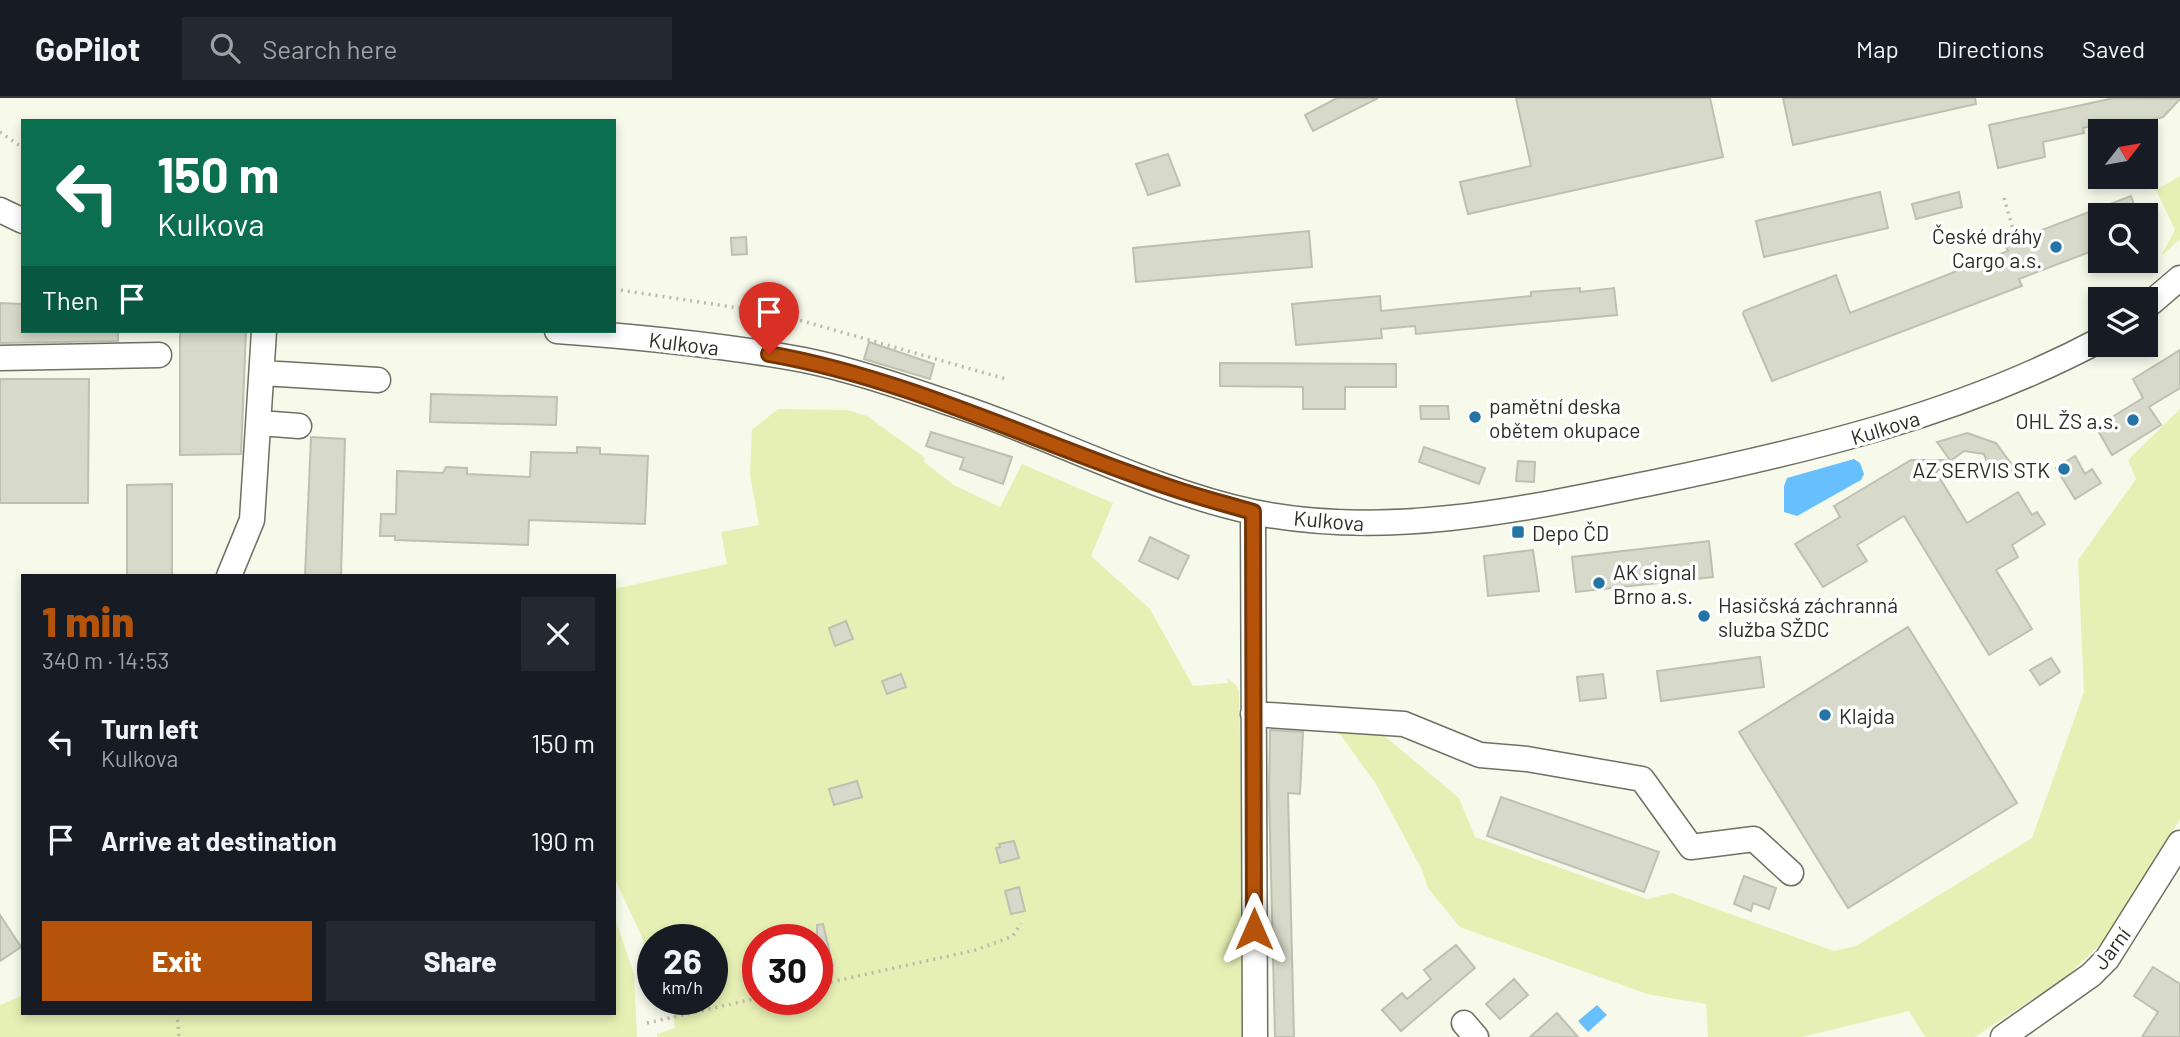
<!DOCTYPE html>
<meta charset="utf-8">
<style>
body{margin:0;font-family:Barlow,sans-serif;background:#242831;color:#f1f3f6;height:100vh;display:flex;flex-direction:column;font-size:26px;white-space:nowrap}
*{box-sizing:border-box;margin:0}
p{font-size:23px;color:#9ea1a6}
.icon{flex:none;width:38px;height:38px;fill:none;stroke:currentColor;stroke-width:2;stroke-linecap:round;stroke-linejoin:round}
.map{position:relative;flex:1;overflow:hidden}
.side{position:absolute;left:21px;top:476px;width:595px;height:441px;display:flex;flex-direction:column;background:#171b24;border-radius:0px;box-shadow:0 4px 10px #0003}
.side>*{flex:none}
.banner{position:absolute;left:21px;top:21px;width:595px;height:214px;border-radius:0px;box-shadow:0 4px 10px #0003;background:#0b6e4f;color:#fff;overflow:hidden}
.needle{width:46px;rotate:59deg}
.controls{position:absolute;left:2088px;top:21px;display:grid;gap:14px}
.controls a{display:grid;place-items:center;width:70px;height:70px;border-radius:0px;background:#171b24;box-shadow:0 4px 10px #0003;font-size:35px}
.speed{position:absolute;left:637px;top:826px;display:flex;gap:14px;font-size:35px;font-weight:700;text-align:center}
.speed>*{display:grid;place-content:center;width:91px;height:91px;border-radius:50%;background:#171b24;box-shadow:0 4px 10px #0003;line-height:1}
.speed small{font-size:18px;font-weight:400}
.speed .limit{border:10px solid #d22;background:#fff;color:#111}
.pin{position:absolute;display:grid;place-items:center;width:60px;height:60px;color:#fff;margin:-72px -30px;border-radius:50% 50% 50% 0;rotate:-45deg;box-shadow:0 0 7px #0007}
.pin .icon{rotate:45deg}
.me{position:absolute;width:77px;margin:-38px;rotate:0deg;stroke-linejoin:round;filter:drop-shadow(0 0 5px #0008)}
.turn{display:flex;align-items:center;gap:24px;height:147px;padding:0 21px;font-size:32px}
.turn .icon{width:91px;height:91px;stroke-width:2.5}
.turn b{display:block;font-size:49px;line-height:60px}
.then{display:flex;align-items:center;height:66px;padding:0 21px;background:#0003;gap:14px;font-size:26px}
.round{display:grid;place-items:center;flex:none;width:74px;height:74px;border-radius:0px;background:#242831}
.head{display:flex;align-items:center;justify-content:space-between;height:119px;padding:0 21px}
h1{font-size:42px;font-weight:800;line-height:52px;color:#b45309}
.primary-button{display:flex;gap:14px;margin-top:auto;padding:14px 21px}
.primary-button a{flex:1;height:80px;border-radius:0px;background:#b45309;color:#fff;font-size:28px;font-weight:800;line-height:80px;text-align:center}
.primary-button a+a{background:#242831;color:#f1f3f6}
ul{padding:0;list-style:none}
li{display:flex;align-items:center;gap:21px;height:98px;padding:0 21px}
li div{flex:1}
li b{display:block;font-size:26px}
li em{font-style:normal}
header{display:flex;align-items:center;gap:42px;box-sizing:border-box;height:98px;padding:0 35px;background:#171b24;border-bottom:2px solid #363941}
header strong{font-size:33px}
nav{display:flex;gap:38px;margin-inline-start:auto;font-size:24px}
.search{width:490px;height:63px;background:#242831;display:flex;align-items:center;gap:18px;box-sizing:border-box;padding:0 24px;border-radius:0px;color:#9ea1a6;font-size:26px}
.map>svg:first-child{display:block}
</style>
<header>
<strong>GoPilot</strong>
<div class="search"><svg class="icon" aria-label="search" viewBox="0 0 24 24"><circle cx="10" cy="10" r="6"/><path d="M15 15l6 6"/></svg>Search here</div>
<nav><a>Map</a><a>Directions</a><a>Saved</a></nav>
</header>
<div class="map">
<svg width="2180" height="939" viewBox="0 0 2180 939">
<rect width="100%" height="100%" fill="#f7f9ea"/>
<!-- green -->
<path fill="#e7f0b4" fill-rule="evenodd" d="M2180,78V141L2161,158L2175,132L2156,92Z
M778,311L847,312L867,318L925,360L924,364L954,387L1000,409L1022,366L1113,405L1091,458L1150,511L1193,588L1228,585L1227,580L1236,587L1239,594L1247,939H657V936L675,930L672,912L665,911L656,901H712V842H653V883L641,837L614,779V491L727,466L721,434L759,427L750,376L752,332ZM758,842H817V901H758Z
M2180,311V721L2105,842L2067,878L1975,939H1925L1909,913L1802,939H1708L1706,906L1647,896L1460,829L1428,790L1421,770L1376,686L1334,628L1376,631L1459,700L1475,739L1647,801L1672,795L1834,853L1856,848L2032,740L2084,594L2078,462L2136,381L2128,362Z
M614,817L634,876L637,939H0V907L23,897V915H614Z"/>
<!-- water -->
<path fill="#67c0fd" d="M1854,361L1860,365L1864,376L1861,382L1797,418L1784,414V388L1787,380Z
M1597,907L1607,917L1588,934L1578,923Z"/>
<!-- building -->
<path fill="#d7d9ca" stroke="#bec0b1" stroke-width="2" d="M1337,0H1378L1313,33L1305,17Z
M1516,0H1710L1723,59L1468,116L1460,84L1531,68Z
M1783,0H1975L1976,6L1793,47Z
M2114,0L2180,1L2163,19L2116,31L2114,22L2083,30L2084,35L2043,44L2045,59L1998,70L1989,27Z
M1168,56L1180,87L1148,97L1136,66Z
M1880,94L1888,130L1764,159L1756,123Z
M1959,94L1962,109L1916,121L1912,106Z
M2131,98L2138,117H2100V150L2019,181L2022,188L1772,283L1743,216L1744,213L1836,177L1850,215L2008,153L2005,146Z
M1309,133L1312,169L1136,184L1133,150Z
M746,139L747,156L732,157L731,140Z
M1580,190V194L1614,190L1617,217L1416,236L1415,228L1381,231L1382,240L1296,247L1292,206L1380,198L1381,213L1531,198V194Z
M0,205L22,206L23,233H118V243L0,245Z
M246,233L241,356L180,357V234Z
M869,244L934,266L930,281L864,261Z
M2180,252V290L2149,309L2161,327L2112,357L2096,329L2143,300L2133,281Z
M1220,265L1396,266V289H1345V311H1303V289L1220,288Z
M0,281H89L88,405H0Z
M431,296L557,299L556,327L430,324Z
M1420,308H1448L1449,321H1421Z
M931,334L1012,359L1003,386L960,371L964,360L926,348Z
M1967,335L1996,345L2015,371L1992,377L1984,356L1964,353L1936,374L1967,425L2018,394L2032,417L2037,414L2045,426L2012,447L2018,459L1996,472L2032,531L1989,557L1904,418L1857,447L1867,463L1823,489L1795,446L1840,419L1834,408L1911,362H1950L1937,344Z
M311,339L345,341L341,478H305Z
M577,349L600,350V356L648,358L645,426L529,422L528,447L395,442V438H380L381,416H396L397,373L443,375L446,369L467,370V376L530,379L531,354L577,355Z
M1424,349L1485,370L1479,386L1419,364Z
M2075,358L2085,376L2092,371L2101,385L2075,401L2056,370Z
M1518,363L1535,364L1534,384L1516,383Z
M172,386V478H127V387Z
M1150,439L1189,458L1178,481L1139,463Z
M1709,443L1713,479L1576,494L1572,459Z
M1533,452L1539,493L1488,498L1484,458Z
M846,523L853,541L835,548L829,530Z
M1908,529L2017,705L1848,810L1739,634Z
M1760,559L1764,589L1661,603L1657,573Z
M2051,560L2060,574L2040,587L2030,572Z
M901,576L906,589L887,596L882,583Z
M1603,576L1606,600L1580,603L1577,579Z
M1270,632L1303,634L1300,696L1288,695L1294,939H1275L1269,695Z
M857,683L862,699L834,707L829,691Z
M1501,699L1659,754L1644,794L1487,738Z
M1014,743L1019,760L1000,765L996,750L1000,749L999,746Z
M1744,778L1776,790L1769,811L1753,805L1751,813L1734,806Z
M1019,789L1025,813L1011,816L1005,793Z
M0,817L21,849L0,863Z
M823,826L833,868L817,872V827Z
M1456,847L1475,870L1401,933L1382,912L1402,895L1407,901L1431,881L1424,872Z
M2153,869L2180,886V939H2142L2158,914L2134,898Z
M1514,881L1528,897L1500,921L1486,906Z
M1557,915L1578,939H1530Z"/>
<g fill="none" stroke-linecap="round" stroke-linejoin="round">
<!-- minor casing -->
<g stroke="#6d7062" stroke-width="27">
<path id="minor" d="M0,112L23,123
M2146,209L2180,180
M557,233C640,239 723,247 804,262C857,273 908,291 958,308C1057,341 1151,392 1253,414C1385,441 1521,412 1651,385C1806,353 1959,317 2100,242
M0,260L159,257
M262,275L378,282
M260,325L299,328
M1253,414L1255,939
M229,478L252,422L264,233
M1253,616L1404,626L1480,657L1527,661L1642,681L1691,749L1754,741L1791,775
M1464,925L1476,939
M2003,939L2091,877L2107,861L2180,745"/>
</g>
<!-- path -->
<path stroke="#babcaf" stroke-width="3.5" stroke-dasharray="2 5" stroke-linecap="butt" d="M0,34L23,50
M2004,100L2016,142
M614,191L778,216L1006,281
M817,887L976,852L1013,838L1021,825
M177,915L179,939
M647,925L758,900"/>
<!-- minor -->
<use href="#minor" stroke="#fff" stroke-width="24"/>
</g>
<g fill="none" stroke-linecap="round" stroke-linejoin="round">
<!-- route casing -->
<g stroke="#753606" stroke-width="18">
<path id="route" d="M769,256C910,281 1036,345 1172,390C1198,399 1226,406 1253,414L1254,831"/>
</g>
<!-- route -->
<use href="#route" stroke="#b45309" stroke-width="12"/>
</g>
<!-- markers -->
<g fill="#2475a6" stroke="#fff" stroke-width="2.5">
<circle cx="2056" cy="149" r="7"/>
<circle cx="1475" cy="319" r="7"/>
<circle cx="2133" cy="322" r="7"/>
<circle cx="2064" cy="371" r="7"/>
<rect x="1511" y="427" width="14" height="14" rx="3.5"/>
<circle cx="1599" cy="485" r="7"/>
<circle cx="1704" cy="518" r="7"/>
<circle cx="1825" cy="617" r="7"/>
</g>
<g text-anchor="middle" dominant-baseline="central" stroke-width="7" stroke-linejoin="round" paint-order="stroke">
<!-- poi labels -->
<g font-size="21" fill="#2d2e28" stroke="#fff" text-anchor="start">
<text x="2042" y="137" text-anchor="end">České dráhy<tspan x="2042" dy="24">Cargo a.s.</tspan></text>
<text x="1489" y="307">pamětní deska<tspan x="1489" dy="24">obětem okupace</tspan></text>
<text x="2119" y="322" text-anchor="end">OHL ŽS a.s.</text>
<text x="2050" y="371" text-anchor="end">AZ SERVIS STK</text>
<text x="1532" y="434">Depo ČD</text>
<text x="1613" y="473">AK signal<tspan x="1613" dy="24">Brno a.s.</tspan></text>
<text x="1718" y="506">Hasičská záchranná<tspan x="1718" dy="24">služba SŽDC</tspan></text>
<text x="1839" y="617">Klajda</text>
</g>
<!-- street labels -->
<g font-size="21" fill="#2d2e28" stroke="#fff">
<text transform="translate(684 245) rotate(7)">Kulkova</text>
<text transform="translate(1885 329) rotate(-17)">Kulkova</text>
<text transform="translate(1329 422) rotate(5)">Kulkova</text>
<text transform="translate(2111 850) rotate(-53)">Jarní</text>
</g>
</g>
</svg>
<div class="controls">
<a><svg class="needle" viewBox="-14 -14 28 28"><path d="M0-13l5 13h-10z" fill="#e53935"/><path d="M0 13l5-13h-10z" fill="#9ea1a6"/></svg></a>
<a><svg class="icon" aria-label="search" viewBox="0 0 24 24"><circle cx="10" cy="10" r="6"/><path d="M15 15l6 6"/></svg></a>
<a><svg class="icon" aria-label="layers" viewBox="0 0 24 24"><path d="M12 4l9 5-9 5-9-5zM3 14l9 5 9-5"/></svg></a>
</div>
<div class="speed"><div>26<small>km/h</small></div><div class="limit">30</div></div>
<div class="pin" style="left:769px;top:256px;background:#d93025"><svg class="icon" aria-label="arrive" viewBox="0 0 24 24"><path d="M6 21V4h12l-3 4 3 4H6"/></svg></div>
<svg class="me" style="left:1254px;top:831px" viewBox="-20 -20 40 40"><path d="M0-17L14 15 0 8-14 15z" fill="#b45309" stroke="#fff" stroke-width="4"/></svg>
<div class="banner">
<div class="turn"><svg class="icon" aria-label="left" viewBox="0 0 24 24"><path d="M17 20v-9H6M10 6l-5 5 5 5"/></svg><div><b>150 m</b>Kulkova</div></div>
<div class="then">Then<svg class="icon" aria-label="arrive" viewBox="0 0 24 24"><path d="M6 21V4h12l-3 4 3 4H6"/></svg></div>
</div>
<section class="side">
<div class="head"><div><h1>1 min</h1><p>340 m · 14:53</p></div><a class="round"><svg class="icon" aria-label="close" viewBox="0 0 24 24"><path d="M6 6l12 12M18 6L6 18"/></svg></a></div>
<ul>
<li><svg class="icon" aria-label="left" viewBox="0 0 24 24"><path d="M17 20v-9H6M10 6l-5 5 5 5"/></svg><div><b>Turn left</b><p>Kulkova</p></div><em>150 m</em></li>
<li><svg class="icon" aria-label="arrive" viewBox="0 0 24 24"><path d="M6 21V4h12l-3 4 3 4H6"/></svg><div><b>Arrive at destination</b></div><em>190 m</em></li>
</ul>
<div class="primary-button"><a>Exit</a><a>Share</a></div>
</section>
</div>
